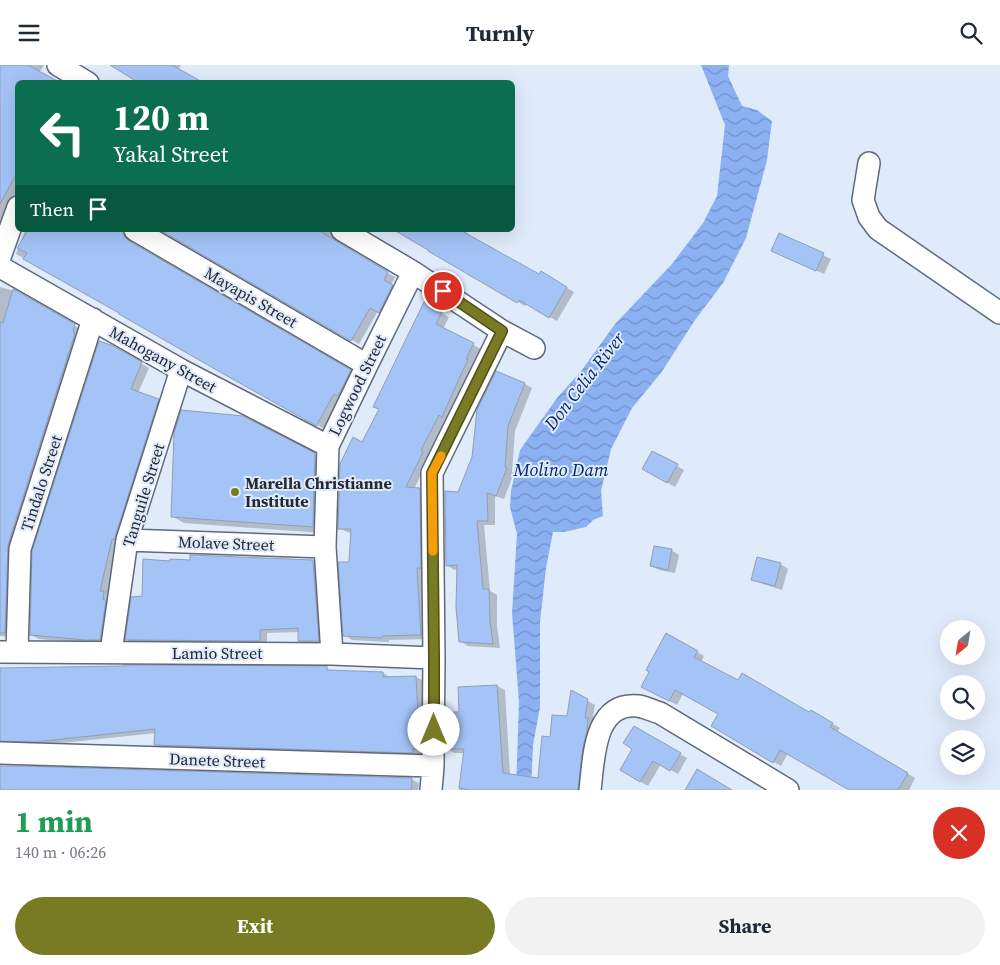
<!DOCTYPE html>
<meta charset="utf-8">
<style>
body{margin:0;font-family:"Source Serif 4",serif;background:#f2f2f3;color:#1f2937;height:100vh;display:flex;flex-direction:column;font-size:19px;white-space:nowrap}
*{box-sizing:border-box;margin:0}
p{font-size:16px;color:#747a83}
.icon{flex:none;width:28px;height:28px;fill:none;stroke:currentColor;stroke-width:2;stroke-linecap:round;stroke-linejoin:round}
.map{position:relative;height:725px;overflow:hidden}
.side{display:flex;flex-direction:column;background:#fff;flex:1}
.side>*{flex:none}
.guide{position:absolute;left:15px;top:15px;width:500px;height:152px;border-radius:8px;box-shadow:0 5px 20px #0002;background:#0b6e4f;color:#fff;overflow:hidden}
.needle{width:32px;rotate:210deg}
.fabs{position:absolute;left:940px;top:555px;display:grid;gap:10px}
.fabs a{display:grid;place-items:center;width:45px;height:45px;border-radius:50%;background:#fff;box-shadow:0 5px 20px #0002;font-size:25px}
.pin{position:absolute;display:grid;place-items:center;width:42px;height:42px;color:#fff;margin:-21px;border:2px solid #fff;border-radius:50%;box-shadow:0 1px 5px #0007}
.me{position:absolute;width:55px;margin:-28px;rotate:0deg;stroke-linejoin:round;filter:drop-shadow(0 0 4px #0008)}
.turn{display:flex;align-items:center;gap:18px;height:105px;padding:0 15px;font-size:22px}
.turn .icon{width:65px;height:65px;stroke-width:2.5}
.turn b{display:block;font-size:35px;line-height:42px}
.then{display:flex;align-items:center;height:48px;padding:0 15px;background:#0003;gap:10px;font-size:19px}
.round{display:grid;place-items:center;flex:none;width:52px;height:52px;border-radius:26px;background:#f2f2f3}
.headline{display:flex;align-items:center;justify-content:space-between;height:85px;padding:0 15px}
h1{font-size:30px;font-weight:700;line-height:38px;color:#1e9e55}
.action{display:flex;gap:10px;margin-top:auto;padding:10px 15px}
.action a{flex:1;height:58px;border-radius:30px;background:#797b24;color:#fff;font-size:20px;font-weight:700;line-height:58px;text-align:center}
.action a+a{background:#f2f2f3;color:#1f2937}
header{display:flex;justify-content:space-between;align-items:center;height:65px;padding:0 15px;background:#fff;font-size:22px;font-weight:700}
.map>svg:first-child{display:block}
</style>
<header><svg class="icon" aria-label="menu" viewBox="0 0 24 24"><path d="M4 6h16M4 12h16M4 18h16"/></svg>Turnly<svg class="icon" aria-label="search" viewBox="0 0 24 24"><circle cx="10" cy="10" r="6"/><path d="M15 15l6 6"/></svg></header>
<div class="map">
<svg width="1000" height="725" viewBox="0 0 1000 725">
<defs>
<pattern id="water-waves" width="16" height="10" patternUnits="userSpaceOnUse" patternTransform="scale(1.25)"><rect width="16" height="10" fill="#8cb1f2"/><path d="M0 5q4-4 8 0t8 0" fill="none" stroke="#7290c5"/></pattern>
</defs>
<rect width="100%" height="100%" fill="#dfeafb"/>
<!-- water -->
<path fill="url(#water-waves)" d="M701,0H729L728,11L742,41L757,45L772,56L767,95L746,173L723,218L695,255L661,308L632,343L611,384L601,426L603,451L593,455L586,462L564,467H553L546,503L540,557V642L533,680L531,725H516L519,637L512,548L517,469L510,442L511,426L520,385L557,333L582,305L615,259L672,199L703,158L717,131L725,60Z"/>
<!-- shadow -->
<path fill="#0003" d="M0,0H44L39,8L18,18V124L0,156Z
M118,0H181L178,5L201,18H135L137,15Z
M25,165H131L130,170L132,177L136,182L357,310L342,332L324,364L229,311L121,247L16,189Z
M162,165H338L337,170L339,177L343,182L395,212L391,220L399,225L387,251L378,246L359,279Z
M403,165H463L470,170L469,172L539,211L541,208L574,227L557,256L527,238L525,241L458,202Z
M780,170L831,194L824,209L780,190Z
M0,222L15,226L82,265L15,485L12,572L0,571Z
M424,238L449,252L443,264L481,284L473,299L475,300L450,355L446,353L428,391L430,392L414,424H419L427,429L428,574L389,575V577L352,575L345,570L352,468L347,467L339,463L363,378L380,344Z
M110,281L149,303L138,328L158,335L166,339L120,477L108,530L111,532L107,579H93L39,574L31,570Z
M525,319L532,323L515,366L512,407L514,408L504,434L495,431V460H484L490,526L497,530V561L500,583L468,581L460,576L458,504L454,505L447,500L459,428Z
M653,387L684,405L675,422L644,404Z
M315,390L326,396L324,468L184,458L173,452Z
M671,485L679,490L675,508L659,505L651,501Z
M172,497H313L321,501L326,580H306L299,576V567L267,568V580L134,579L127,575L143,533Z
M780,499L788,504L782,525L760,518L752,514Z
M667,569L704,591L701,597L738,617L810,649L811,646L840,663L837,667L915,713L909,725H852L788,688L781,701L713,661L720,649L683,629L677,640L650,626Z
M326,603L333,607L383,608L390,612H416L424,616L428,688H420V691L162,684L155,679L156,668L43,680L0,683V604Z
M497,621L505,625L510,710L539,714L551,673L568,653L572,627L595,640L592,657L595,659L586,725H459L464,688H454L447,683L461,648Z
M634,663L687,693L678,709L661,699L648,721L621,705L634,684Z
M0,702L411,714L419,718L418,725H0Z"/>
<!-- building -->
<path fill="#a4c3f7" stroke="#929eb2" d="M0,0H28L61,18H18V106L0,139Z
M110,0H172L204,18H139Z
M28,165H123L124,171L129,176L351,305L338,331L334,329L316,361L310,357L311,358L220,307L119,249V248L23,194L27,188L17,183Z
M160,165H318L388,207L384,215L393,220L379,248L370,243L351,276Z
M394,165H460L539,209L541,206L567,222L549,253L519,235L517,238L428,186V185Z
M779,168L824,188L816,206L771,186Z
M13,224L75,259L73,267L75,268L8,480L5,568H0V257L3,258Z
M424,237L442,247L436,259L474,278L466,294H468L442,352L439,350L421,385L423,387L406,422L420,423L421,503H417L421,570L382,571V573L343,571L338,497H349L351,464H338L340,399L353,372L362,377L379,344L373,342Z
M99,276L111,280L142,297L131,324L159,334L114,475L112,474L100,526H104L103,535H106L100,575H85L30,570L32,486Z
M496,306L525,318L508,361L505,402L507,403L496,431L487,428L488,456H477L483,524H489L490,556L493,579L459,577L456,542L457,500L446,501L445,426L458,427L472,392L477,345Z
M181,345L243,351L315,388L313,462L171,452L174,368Z
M652,386L678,399L667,418L642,404Z
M654,481L672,484L668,505L650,501Z
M190,490L313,495L319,576H298V563L260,565V576L125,575L131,532L142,531L143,494L170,496V494L190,495Z
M757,492L781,498L775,521L751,515Z
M666,568L698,586L694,592L738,615L742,608L809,647L811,645L833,658L830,662L908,708L898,725H849L780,685L773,698L711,661L718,649L675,625L669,636L641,622L649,607L646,605Z
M124,600L327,601V605L383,607V612L416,611L418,647H421V684H413V688L154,680L155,664L35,677L0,676V603L124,601Z
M497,620L503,708L538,713L542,671L550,672L552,650L567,651L571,625L588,634L585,653H588L587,666L583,682L578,725H471L459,723L464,684H446V647H459L458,622Z
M634,661L681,688L670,706L653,696L640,717L620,705L632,684L623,678Z
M0,701H22L412,713L411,725H0Z
M697,704L732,725H685Z"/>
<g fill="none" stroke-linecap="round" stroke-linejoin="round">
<!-- street casing -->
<g stroke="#5f6a7d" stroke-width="24">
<path id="street" d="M58,0L88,18
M869,98L863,135L869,152L878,164L1000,248
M135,165L367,300
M342,165L413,207L502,266L534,283
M0,192L18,142
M0,202L181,305L328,381
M127,475L325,482
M0,587L332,589L434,593
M17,587L20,484L93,254
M111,587L127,475L181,305
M332,589L325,482L328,381L367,300L413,207
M0,688L433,701
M431,725L433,701L434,593L432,408L502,266
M590,725C594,694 593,637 638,641C645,642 653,646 660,648L788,725"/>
</g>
<!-- street -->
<use href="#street" stroke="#fff" stroke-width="21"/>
</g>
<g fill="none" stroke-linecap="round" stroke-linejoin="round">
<!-- route casing -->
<g stroke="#4f5017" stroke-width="12">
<path id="route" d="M434,665V593L432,408L502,266L443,226"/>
</g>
<!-- route -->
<use href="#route" stroke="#797b24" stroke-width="9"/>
<!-- slow -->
<path stroke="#f59e0b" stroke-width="9" d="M433,486L432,408L441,391"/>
</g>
<!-- markers -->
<circle fill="#797b24" stroke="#dfeafb" stroke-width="2" cx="235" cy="427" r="5"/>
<g text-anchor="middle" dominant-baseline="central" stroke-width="4" stroke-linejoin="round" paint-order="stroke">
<!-- street labels -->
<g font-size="16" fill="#252931" stroke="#dfeafb">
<text transform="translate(251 232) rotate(30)">Mayapis Street</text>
<text transform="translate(163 294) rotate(29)">Mahogany Street</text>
<text transform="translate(357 320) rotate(-64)">Logwood Street</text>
<text transform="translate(41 418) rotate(-72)">Tindalo Street</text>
<text transform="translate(143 430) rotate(-73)">Tanguile Street</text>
<text transform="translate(226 478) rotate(2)">Molave Street</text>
<text x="217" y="588">Lamio Street</text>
<text transform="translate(217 695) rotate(2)">Danete Street</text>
</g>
<!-- poi labels -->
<g font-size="16" font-weight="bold" fill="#252931" stroke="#dfeafb" text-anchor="start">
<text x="245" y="418">Marella Christianne<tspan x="245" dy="18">Institute</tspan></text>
</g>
<!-- water labels -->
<g font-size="18" font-style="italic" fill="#00276f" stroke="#dfeafb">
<text transform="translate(584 316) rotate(-52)">Don Celia River</text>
<text x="561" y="404">Molino Dam</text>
</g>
</g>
</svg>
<div class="fabs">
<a><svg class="needle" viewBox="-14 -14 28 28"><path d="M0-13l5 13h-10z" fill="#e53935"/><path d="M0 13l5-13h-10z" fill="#747a83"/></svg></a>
<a><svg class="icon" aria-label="search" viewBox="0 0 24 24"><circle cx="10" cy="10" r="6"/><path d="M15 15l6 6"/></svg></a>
<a><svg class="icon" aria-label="layers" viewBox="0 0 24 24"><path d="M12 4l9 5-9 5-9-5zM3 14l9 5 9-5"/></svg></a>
</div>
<div class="pin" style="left:443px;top:226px;background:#d93025"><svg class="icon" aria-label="arrive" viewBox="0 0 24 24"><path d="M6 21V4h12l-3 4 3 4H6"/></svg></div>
<svg class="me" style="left:434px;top:665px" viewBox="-20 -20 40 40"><circle r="19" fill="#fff"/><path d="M0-13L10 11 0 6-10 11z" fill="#797b24"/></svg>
<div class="guide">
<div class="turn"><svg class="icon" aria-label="left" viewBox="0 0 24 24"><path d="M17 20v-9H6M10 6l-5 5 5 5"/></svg><div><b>120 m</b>Yakal Street</div></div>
<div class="then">Then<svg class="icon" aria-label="arrive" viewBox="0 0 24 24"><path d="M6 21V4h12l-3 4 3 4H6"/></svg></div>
</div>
</div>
<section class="side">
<div class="headline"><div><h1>1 min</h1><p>140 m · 06:26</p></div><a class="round" style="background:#d93025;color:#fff"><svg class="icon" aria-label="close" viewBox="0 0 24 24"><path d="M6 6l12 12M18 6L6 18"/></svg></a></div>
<div class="action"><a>Exit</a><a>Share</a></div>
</section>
